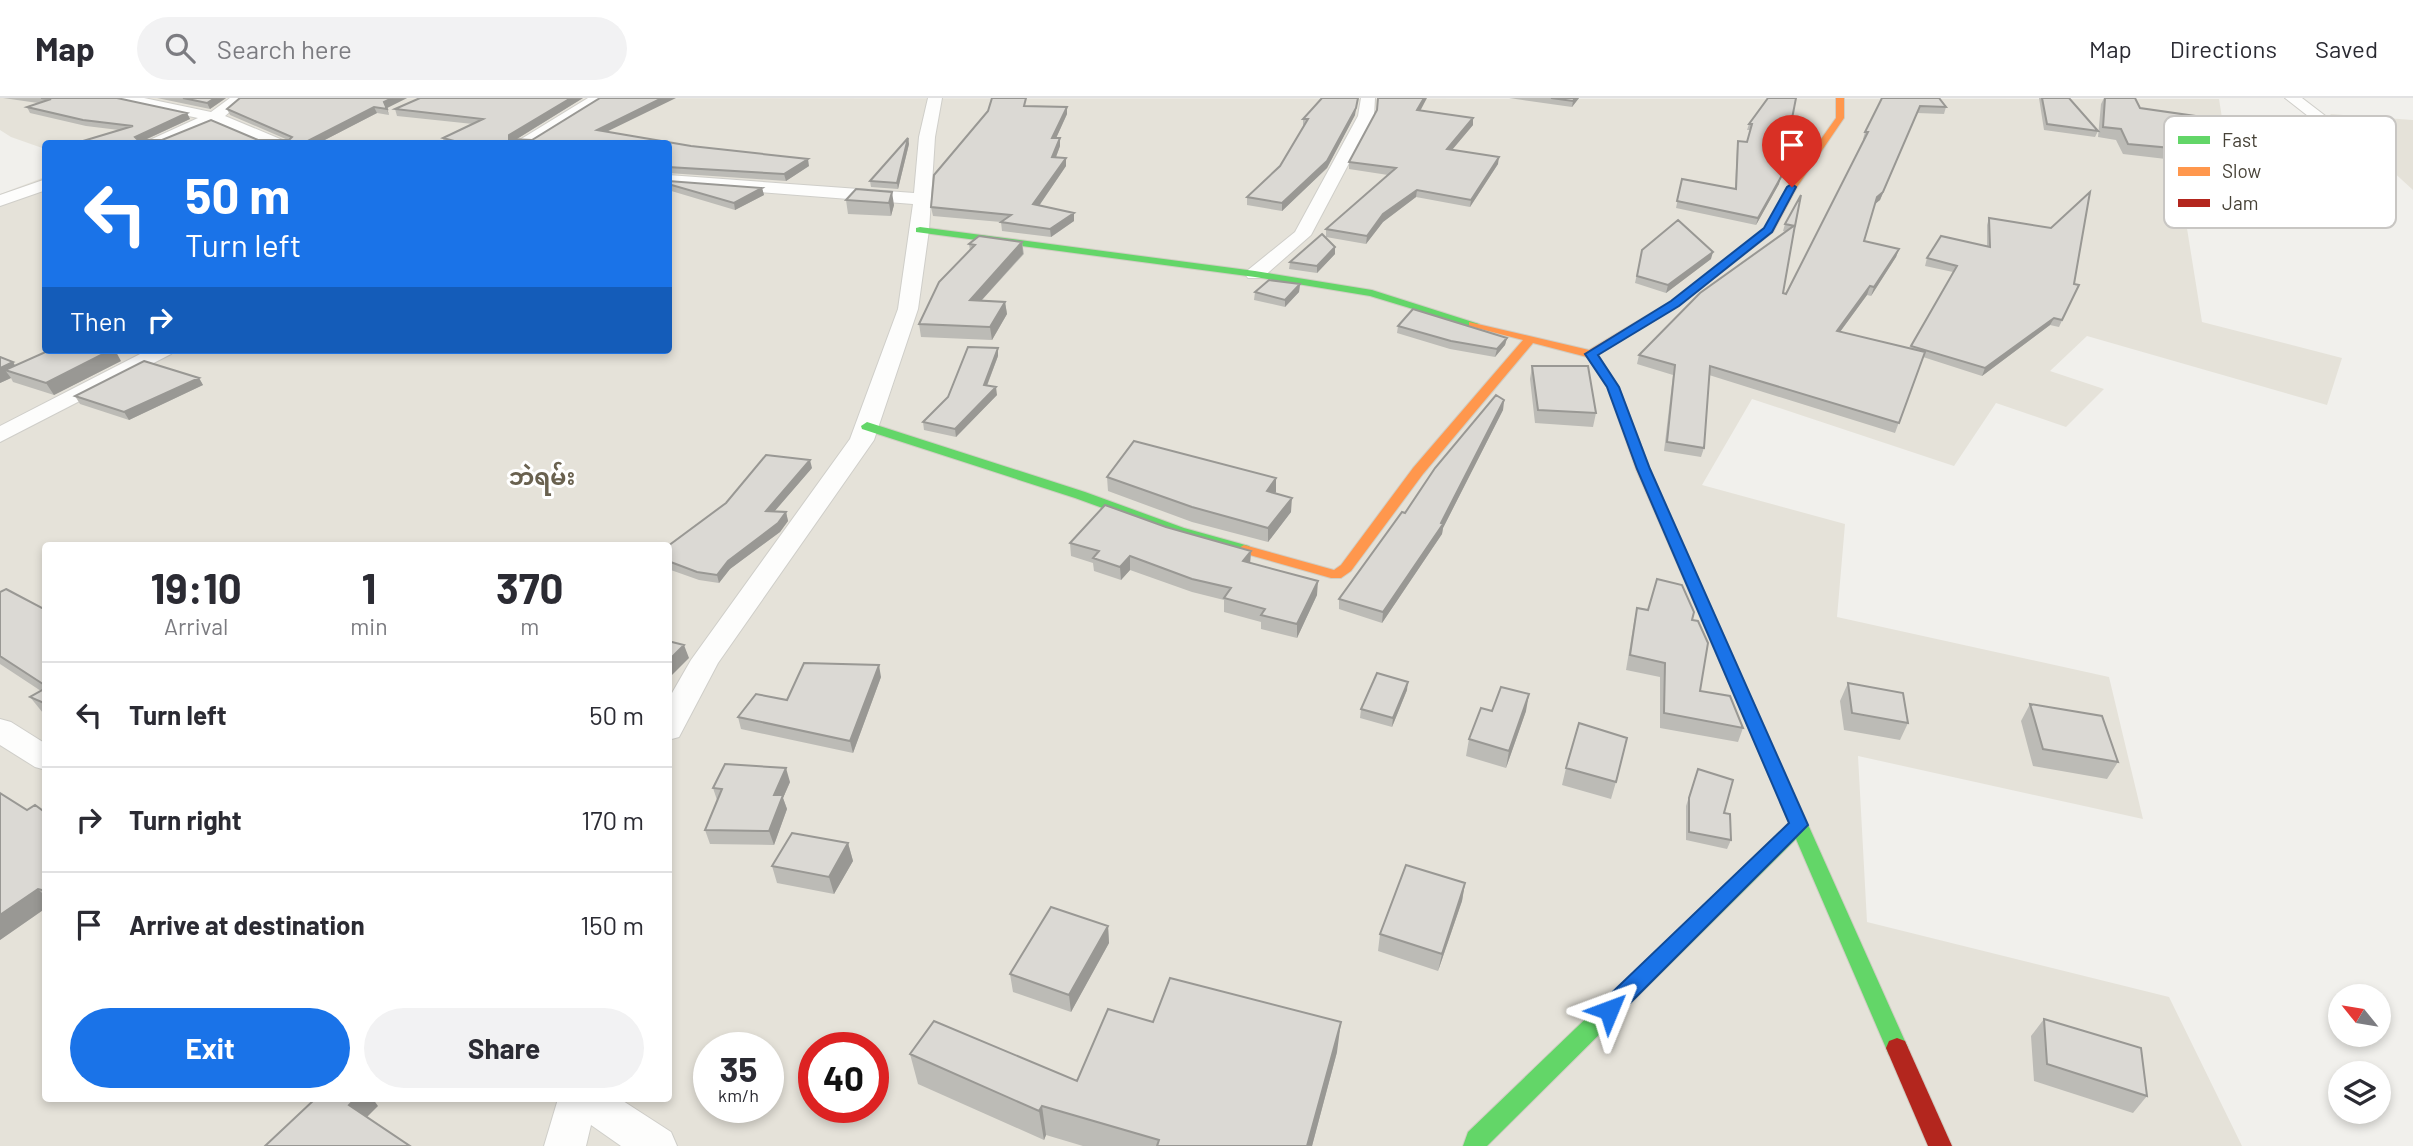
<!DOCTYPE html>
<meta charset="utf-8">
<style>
body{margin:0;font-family:Barlow,"Noto Sans Myanmar",sans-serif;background:#f2f2f3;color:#2b2b33;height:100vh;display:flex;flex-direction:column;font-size:26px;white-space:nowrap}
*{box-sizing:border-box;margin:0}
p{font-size:23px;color:#7c7c81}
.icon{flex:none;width:38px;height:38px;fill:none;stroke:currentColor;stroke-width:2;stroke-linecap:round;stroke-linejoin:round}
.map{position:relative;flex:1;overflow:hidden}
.side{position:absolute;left:42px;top:444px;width:630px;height:560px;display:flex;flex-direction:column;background:#fff;border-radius:7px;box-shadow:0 4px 10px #0003}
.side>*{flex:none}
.top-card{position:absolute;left:42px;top:42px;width:630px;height:214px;border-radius:7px;box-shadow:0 4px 10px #0003;background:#1a73e8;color:#fff;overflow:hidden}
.needle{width:46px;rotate:300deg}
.buttons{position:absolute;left:2328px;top:886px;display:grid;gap:14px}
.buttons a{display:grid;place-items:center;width:63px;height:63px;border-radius:50%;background:#fff;box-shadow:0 4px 10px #0003;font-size:35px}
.speed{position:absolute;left:693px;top:934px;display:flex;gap:14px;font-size:35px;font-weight:700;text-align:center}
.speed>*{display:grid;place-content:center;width:91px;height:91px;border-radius:50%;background:#fff;box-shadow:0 4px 10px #0003;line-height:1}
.speed small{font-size:18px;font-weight:400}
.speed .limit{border:10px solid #d22;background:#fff;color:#111}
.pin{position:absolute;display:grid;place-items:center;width:60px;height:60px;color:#fff;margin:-72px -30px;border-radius:50% 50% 50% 0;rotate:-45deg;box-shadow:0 0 7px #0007}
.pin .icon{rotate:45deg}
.me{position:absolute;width:77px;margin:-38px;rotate:46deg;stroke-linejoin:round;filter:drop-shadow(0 0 5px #0008)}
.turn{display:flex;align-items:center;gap:24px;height:147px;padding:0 28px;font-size:32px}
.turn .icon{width:91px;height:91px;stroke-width:2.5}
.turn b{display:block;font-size:49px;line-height:60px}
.then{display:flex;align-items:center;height:66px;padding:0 28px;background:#0003;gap:14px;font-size:26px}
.eta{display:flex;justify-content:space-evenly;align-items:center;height:119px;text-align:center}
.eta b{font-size:42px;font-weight:700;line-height:49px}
.cta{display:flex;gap:14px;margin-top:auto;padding:14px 28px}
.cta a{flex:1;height:80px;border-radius:42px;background:#1a73e8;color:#fff;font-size:28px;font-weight:700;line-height:80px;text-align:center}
.cta a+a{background:#f2f2f3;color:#2b2b33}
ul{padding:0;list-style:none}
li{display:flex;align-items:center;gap:21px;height:105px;padding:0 28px;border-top:2px solid #e1e1e2}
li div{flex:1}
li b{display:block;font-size:26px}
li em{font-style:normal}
header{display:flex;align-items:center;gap:42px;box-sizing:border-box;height:98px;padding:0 35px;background:#fff;border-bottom:2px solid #e1e1e2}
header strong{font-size:33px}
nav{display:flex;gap:38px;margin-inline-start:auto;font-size:24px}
.search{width:490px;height:63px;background:#f2f2f3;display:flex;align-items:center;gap:18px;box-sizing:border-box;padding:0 24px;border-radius:38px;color:#7c7c81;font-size:26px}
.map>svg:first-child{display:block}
</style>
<header>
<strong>Map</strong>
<div class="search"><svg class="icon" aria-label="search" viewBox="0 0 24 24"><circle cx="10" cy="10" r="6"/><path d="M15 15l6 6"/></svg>Search here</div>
<nav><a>Map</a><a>Directions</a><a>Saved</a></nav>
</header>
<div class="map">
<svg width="2413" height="1048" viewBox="0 0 2413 1048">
<rect width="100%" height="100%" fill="#f1f0ec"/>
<!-- residential -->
<path fill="#e5e2d9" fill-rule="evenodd" d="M0,0L2219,1L2227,51L2230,124L2185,118L2202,224L2342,260L2327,307L2087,238L2050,273L2104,291L2066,329L1996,305L1954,368L1752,301L1702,387L1845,426L1837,519L2109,579L2143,721L1858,658L1867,824L2169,899L2242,1048H0V96L45,79L46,252H668V46H46L45,51L11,39L0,32ZM46,448H668V1001H46ZM709,950H768V1010H709ZM814,950H873V1010H814Z
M2330,16L2413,22V92Z"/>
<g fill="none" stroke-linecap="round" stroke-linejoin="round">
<!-- street casing -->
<g stroke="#cfcec9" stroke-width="2">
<path id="street" d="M115,0H144L211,14L230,0H246L225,18L292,46H262L214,25L164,46H141L198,20L122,4Z
M588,0H606L533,46H513Z
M928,0H942L935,39L929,132L918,211L874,342L718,565L679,639L668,642V602L691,562L850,341L898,211L913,106L668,87V77L914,95L919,39Z
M1361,0H1375L1374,18L1311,137L1262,180H1248L1245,176L1248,172L1295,134L1358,18Z
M2285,0H2302L2345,33L2343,36H2331Z
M46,81V92L0,108V97Z
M148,252H175L171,256L0,344V328Z
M0,621L11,624L46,646V672L35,669L0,647Z
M558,1001H620L671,1034L677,1048H621L591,1027L586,1048H544Z"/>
</g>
<!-- fast casing -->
<g stroke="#d0cdc3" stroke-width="2">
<path id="fast" d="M920,129L1255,173L1372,192L1479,226L1469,228L1370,198L1255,179L916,134V130Z
M867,324L1085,394L1184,430L1249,448L1251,451L1244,455L1174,436L1075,400L862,331L861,328Z
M1747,602L1753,604L1755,608L1908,950L1905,957L1897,960L1889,957L1796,741L1487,1048H1463L1468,1034L1789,725L1739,608L1741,604Z"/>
</g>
<!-- slow casing -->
<g stroke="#d0cdc3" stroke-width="2">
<path id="slow" d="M1836,0H1844V20L1797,89L1773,134L1679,207L1598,257L1619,289L1650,371L1755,608L1753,612H1741L1739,608L1636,371L1607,289L1587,259L1533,245L1423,376L1351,473L1341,480H1331L1239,454L1237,451L1244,447L1334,472L1341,467L1413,370L1523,242L1469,228V224L1589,252L1671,203L1765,130L1787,89L1836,20Z"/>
</g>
<!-- jam casing -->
<g stroke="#d0cdc3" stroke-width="2">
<path id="jam" d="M1897,940L1905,943L1952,1048H1928L1886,950L1889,943Z"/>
</g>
<!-- street -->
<use href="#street" fill="#fdfdfc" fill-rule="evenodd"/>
<!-- fast -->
<use href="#fast" fill="#63d668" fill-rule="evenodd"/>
<!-- slow -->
<use href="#slow" fill="#ff974d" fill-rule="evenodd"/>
<!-- jam -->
<use href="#jam" fill="#b3261e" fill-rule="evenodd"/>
</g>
<!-- wall -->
<path fill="#bcbbb6" d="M3,0H117L187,15L190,21L145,42H288L230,17L227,11L240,0H407L387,10L389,17L377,15L317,46H73L119,32L86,28L30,15L27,9L38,5Z
M157,0H226L210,11Z
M583,0L515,42H532L607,34L809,68L786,83L668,75V46H444L443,40L473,26L397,18L395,11Z
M1509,0H1579L1572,9Z
M1882,0L1946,9L1944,16L1917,15L1880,102L1874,106L1864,143L1899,151L1896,159L1871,198L1867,197L1840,234L1910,250L1953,174L1925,168L1927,160L1987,149V127L1989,120L2074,186L2079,187L2059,229L2050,227L1982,278L1923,259L1895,335L1709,277L1704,350L1701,359L1664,353L1673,277L1637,266L1639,257L1786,134L1783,133L1785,126L1801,97L1783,195L1786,196L1864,42L1863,41L1865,34Z
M2039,0H2069L2098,33L2095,39L2044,32Z
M2104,0H2135L2140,10L2217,79L2211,90L2165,82L2166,61L2123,56L2116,42L2098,39L2101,6Z
M1067,9V16L1056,40L1060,48L1056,59L1066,60V68L1039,108L1074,115V123L1051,139L1002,133L1001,124L933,118L931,109Z
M1420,12L1473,20V27L1452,52L1498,66L1470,109L1416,99L1383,124L1366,146L1326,139V131L1388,77L1349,71V64Z
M1355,17L1327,70L1282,113L1247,107V99L1280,68L1304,28H1303V21Z
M1749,26L1790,31L1789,37L1781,36L1779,86L1756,127L1676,110L1682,81L1735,91L1737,49L1738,43L1747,44L1750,32H1747Z
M908,40L909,46L898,91L871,89L870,83Z
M668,83L762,90L764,97L735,112L668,92Z
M856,91L894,107L891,118L848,116L846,102Z
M1022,144L1024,156L982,202L1005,204L1007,216L992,242L921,239L919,226L970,153L969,146Z
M1335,149V156L1317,175L1289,171L1290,164Z
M1642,152L1711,161L1666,195L1635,185Z
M1300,186L1299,194L1285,209L1254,202L1255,194Z
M1398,228L1507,240L1505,247L1495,259L1450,251L1397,235Z
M998,258L987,288L997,297L956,339L924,332L923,324Z
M0,259L13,264L15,268L121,263L54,297L13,284L11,280L0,285Z
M1532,268L1596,315L1593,329L1535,325L1530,281Z
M199,280L203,287L129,322L80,306L75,298Z
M1504,302L1503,312L1443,430L1442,436L1382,525L1339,511V501L1405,415Z
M812,370L774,413L786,414L788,423L780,434L730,471L719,485L699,482L668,471V448Z
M1107,379L1276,380L1275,395L1291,414L1268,444L1192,424L1108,393Z
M1166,429L1251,453L1250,465L1317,497L1297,540L1261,531V524L1224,514V502L1192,494L1130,472L1121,482L1094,473L1093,465L1071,458L1070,445Z
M0,494L46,512V616L43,615L30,599L41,593L0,566Z
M1637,510L1692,522L1700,593L1743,630L1738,644L1660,630V579L1626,572L1634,524Z
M881,579L853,655L741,631L738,619L787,602Z
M1848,585L1908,625L1900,642L1844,632L1840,603Z
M1407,592L1392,629L1360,620L1361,611Z
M2030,606L2118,664L2107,681L2033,668L2021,623Z
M1492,613H1526L1506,670L1466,658L1469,641Z
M1566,670L1616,684L1611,701L1562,687Z
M1695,680L1724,715L1731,742L1727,751L1686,742V708Z
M790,684L783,700L787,711L774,747L710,746L705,732L717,702L713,690Z
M0,695L27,712L46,715V810L0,842Z
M848,745L853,763L834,796L777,785L772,768Z
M1465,785L1462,803L1438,873L1378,853L1380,836Z
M1108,828L1109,845L1071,914L1013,894L1010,876Z
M2044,921L2147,998L2133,1015L2034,983L2031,938Z
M1153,924L1337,954L1312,1048H1083L1046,1037L1044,1042L918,986L910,956L1077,983Z"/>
<!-- shaded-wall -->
<path fill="#999894" d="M215,0H226L210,11L207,5Z
M392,0H407L387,10L389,17L384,4Z
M571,0H583L512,44L509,41V37Z
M662,0H676L598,38L597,32Z
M1358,0L1355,17L1327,70L1282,113V105Z
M1424,0H1427L1417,19V12Z
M1575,0H1579L1572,9L1573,3Z
M1920,8L1880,102L1874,107L1877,99Z
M374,9L377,15L317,46H302Z
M1067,9V16L1053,47L1052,40Z
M187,15L190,21L138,45L135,39Z
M1473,20V27L1446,59L1447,51Z
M908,40L909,46L898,91L897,85Z
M1060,40V48L1053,67L1052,59Z
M1499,59L1498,66L1470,109L1471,102Z
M1066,60V68L1034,115L1033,106Z
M808,61L809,68L786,83L784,76Z
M1781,79L1779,86L1756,127L1758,120Z
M762,90L764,97L735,112L734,105Z
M1417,92L1416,99L1383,124L1366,146L1367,138L1383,116Z
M892,94L894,107L891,118L889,105Z
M1074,115V123L1051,139L1050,131Z
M1022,144L1023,156L971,214L970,202Z
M1335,149V156L1317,175V168Z
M1899,151L1896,159L1871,198L1874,189Z
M1713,154L1711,161L1666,195L1668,187Z
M1300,186L1299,194L1285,209V202Z
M1870,188L1867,197L1834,242L1837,233Z
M1005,204L1007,216L992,242L990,229Z
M2054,220L2050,227L1982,278L1985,270Z
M1507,240L1505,247L1495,259L1497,251Z
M998,250V258L984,295V287Z
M111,252H115L121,263L54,297L46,285Z
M13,264L20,276L5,272L11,280L0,285V270Z
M199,280L203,287L129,322L124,314Z
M996,289L997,297L956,339L955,331Z
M1504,302L1503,312L1443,430L1442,436L1382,525L1383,514L1441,425Z
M810,362L812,370L768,421L766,413Z
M1276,380V394L1266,407L1267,393Z
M1292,400L1291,414L1268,444V430Z
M786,414L788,423L780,434L730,471L719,485L717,477L728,463Z
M1251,453L1250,466L1243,463Z
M1130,458V472L1121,482L1120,469Z
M1318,483L1317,497L1297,540V526Z
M684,547L689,560L668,581V563Z
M879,567L881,579L853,655L850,643Z
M1408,584L1407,592L1392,629L1393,620Z
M1529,596L1526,613L1506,670L1509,653Z
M786,670L790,684L783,700L787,711L774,747L769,733L774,697Z
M848,745L853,763L834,796L829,779Z
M1465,785L1462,803L1438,873L1442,856Z
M38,791L46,799V810L0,842V817Z
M1108,828L1109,845L1071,914L1069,897Z
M1341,924L1337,954L1312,1048H1307Z
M355,1001H373L378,1008L362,1024L349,1007Z
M1042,1008L1046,1037L1044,1042L1039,1013Z"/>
<!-- building -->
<path fill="#dbd9d4" stroke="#999894" stroke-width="2" d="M41,0H117L187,15L135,39L138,42H162L211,22L258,42H289L292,39L227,11L240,0H392L384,4L387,11L374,9L302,46H73L133,28L83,22L27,9L51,1Z
M183,0H215L207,5Z
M420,0H571L509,37V41L532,42L600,0H662L597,32L691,48L808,61L784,76L668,69V46H460L462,45L443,40L483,21L395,11Z
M992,0H1026L1024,8L1067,9L1052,40H1060L1052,59L1066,60L1033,106L1074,115L1050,131L1001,124L1011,117L931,109L934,77L988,13Z
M1322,0H1358L1356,10L1327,63L1282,105L1247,99L1280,68L1308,21H1303Z
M1378,0H1424L1417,12L1473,20L1447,51L1499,59L1471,102L1417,92L1383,116L1367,138L1326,131L1396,70L1349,64L1377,12Z
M1551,0H1575L1573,3Z
M1768,0H1796L1790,31L1781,30V79L1758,120L1677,103L1682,81L1736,91L1738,43L1747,44L1752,26H1749Z
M1882,0H1939L1946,9L1920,8L1883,94L1877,99L1864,143L1899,151L1874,189L1870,188L1837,233L1925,254L1899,325L1710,268L1704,350L1667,344L1675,267L1639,257L1700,195L1795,127L1783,195L1786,196L1868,34H1865Z
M2042,0H2069L2098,33L2047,26Z
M2105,0H2135L2140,10L2209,20L2217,79L2170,71L2171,50L2128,46L2121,31L2103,29Z
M908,40L897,85L870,83Z
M668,83L762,90L734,105L668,86Z
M856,91L892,94L889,105L846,102Z
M2090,94L2074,186L2079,187L2062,222L2054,220L1985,270L1911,248L1957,168L1927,160L1941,138L1990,149L1989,120L2051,130Z
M1801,97L1795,128L1785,126Z
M1678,122L1713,154L1668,187L1637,178L1642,152Z
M1322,136L1335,149L1317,168L1290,164Z
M979,138L1022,144L970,202L1005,204L990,229L919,226L939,184L975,147L969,146Z
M1269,182L1300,186L1285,202L1255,194Z
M1413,211L1507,240L1497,251L1451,243L1398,228Z
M968,249L998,250L984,287L996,289L955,331L923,324L948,299Z
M50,252H111L46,285L5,272Z
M0,259L13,264L0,270Z
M144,263L199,280L124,314L75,298Z
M1532,268H1588L1596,315L1538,312Z
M1496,297L1504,302L1441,425L1443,426L1383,514L1339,501L1402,414L1405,415L1435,370Z
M1134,343L1276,380L1267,393L1292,400L1268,430L1192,409L1107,379Z
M766,357L810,362L766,413L786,414L778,425L728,463L717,477L697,474L668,463V448L726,405Z
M1105,407L1166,429L1251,453L1243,463L1318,483L1297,526L1261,517L1265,511L1224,500L1231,490L1192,481L1130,458L1120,469L1093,460L1099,453L1070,445Z
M1657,481L1682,487L1694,514L1692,522L1698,523L1708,545L1700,593L1730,598L1743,630L1664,615L1665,565L1630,557L1637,510L1648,512Z
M6,491L46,512V588L0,558V494Z
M668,543L684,547L668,563Z
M804,565L879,567L850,643L738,619L756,596L787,602Z
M1377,575L1408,584L1393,620L1361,611Z
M1848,585L1903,595L1908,625L1852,615Z
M1501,589L1529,596L1509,653L1469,641L1481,610L1492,613Z
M46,590V606L30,599Z
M2030,606L2102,618L2118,664L2043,651Z
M1579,625L1627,640L1616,684L1566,670Z
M725,666L786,670L774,697H783L769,733L705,732L722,691L713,690Z
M1698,671L1733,682L1724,715L1730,716L1731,742L1689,734V700Z
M0,695L27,712L35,707L46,715V793L38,791L0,817Z
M792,735L848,745L829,779L772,768Z
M1406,767L1465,785L1442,856L1380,836Z
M1051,809L1108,828L1069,897L1010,876Z
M1170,880L1341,924L1307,1048H1157L1159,1042L1042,1008L1039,1013L910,956L934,923L1077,983L1108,911L1153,924Z
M2044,921L2141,950L2147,998L2047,966Z
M315,1001H355L349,1007L410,1048H265Z"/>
<!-- route -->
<path fill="#1a73e8" stroke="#114b97" stroke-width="2" d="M1792,86L1796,89L1772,134L1679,208L1598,257L1619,289L1650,371L1808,727L1616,919L1609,921L1601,919L1598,912L1601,905L1789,725L1637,371L1607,289L1585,256L1671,203L1764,130L1787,89Z"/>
<g text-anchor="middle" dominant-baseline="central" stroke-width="6" stroke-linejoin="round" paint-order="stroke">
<!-- quarter labels -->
<g font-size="23" font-weight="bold" fill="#69614f" stroke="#fff">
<text x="542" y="378">ဘဲရမ်း</text>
</g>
</g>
<!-- legend -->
<rect x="2164" y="18" width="232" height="112" rx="10" fill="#fff" stroke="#c8c6c3" stroke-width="2"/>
<rect x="2178" y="38" width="32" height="8" fill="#63d668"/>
<rect x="2178" y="69" width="32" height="9" fill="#ff974d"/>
<rect x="2178" y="101" width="32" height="8" fill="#b3261e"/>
<g font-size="19" fill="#474237">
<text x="2222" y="49">Fast</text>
<text x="2222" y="80">Slow</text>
<text x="2222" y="112">Jam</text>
</g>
</svg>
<div class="buttons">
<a><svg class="needle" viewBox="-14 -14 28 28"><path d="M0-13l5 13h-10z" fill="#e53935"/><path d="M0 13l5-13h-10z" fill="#7c7c81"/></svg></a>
<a><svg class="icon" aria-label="layers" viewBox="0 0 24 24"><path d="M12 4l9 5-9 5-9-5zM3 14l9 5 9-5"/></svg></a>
</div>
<div class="speed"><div>35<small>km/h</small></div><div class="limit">40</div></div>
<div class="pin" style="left:1792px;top:89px;background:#d93025"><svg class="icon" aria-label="arrive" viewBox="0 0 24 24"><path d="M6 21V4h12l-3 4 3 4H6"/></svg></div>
<svg class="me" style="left:1609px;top:912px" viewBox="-20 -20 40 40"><path d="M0-17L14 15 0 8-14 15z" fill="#1a73e8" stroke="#fff" stroke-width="4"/></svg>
<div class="top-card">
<div class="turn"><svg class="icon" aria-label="left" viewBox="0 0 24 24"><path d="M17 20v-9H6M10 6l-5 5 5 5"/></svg><div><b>50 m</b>Turn left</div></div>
<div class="then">Then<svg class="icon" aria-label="right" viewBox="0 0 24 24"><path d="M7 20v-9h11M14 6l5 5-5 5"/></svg></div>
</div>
<section class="side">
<div class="eta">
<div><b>19:10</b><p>Arrival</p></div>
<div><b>1</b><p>min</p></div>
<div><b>370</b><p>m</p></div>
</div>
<ul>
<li><svg class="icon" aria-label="left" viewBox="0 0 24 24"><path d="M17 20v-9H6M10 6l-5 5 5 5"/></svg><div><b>Turn left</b></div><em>50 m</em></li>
<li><svg class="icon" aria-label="right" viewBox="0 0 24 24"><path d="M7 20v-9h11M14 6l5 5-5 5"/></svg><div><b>Turn right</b></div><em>170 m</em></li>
<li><svg class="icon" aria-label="arrive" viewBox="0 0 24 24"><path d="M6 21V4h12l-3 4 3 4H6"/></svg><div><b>Arrive at destination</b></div><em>150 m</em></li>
</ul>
<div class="cta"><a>Exit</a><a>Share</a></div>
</section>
</div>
